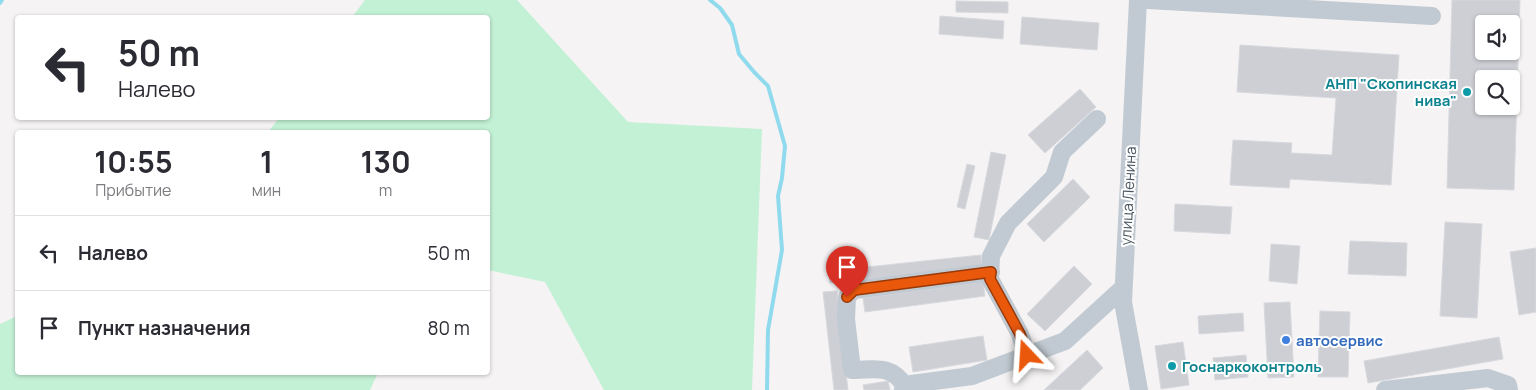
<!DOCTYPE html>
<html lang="ru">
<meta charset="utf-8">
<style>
body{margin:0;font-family:Manrope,sans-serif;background:#f7f7f7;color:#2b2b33;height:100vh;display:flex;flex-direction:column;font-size:19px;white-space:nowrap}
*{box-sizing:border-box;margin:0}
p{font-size:16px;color:#7c7c81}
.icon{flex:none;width:28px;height:28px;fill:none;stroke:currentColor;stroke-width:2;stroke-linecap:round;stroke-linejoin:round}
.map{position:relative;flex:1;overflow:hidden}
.sheet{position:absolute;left:15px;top:130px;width:475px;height:245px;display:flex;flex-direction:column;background:#fff;border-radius:5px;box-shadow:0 1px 4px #0004}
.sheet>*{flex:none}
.guide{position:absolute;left:15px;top:15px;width:475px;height:105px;border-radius:5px;box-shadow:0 1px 4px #0004;background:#fff;color:#2b2b33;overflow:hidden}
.buttons{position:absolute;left:1475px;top:15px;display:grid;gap:10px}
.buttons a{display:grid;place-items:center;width:45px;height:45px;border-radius:5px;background:#fff;box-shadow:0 1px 4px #0004;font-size:25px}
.pin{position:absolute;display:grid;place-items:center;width:42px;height:42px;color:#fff;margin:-51px -21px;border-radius:50% 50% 50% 0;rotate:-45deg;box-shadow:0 0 5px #0007}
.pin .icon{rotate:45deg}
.me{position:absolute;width:55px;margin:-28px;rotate:340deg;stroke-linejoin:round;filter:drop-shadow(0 0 4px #0008)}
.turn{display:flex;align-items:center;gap:18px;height:105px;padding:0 20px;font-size:22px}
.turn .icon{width:65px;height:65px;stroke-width:2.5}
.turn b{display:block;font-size:35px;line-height:42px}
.eta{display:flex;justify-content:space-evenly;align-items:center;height:85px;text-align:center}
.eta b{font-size:30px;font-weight:700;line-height:35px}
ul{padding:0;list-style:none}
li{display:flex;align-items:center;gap:15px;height:75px;padding:0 20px;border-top:1px solid #e1e1e2}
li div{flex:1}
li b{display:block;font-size:19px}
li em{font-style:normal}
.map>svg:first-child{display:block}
</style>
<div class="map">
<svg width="1536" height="390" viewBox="0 0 1536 390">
<rect width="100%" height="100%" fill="#f5f3f3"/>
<!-- green -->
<path fill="#c3f1d5" d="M365,0H517L628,122L762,129L752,390H604L545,282L488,270V132H268L279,118H488V18L352,17Z
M17,316L18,372L378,373L370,390H0V324Z"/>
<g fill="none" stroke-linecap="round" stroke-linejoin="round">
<!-- stream -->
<path stroke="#90daee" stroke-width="4" d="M710,0L720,8L732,25L739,54L754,72L768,86L785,146L782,178L778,196L782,250L768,330L767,390
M0,3L2,0"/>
</g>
<!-- building -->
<path fill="#cdcfd5" stroke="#d7d9de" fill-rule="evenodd" d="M1452,0H1520L1514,190L1447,188ZM1484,24H1511V51H1484ZM1484,79H1511V106H1484Z
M956,1L1008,2V13L956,12Z
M940,16L1004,21L1003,39L939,34Z
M1022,17L1099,23L1097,50L1020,44Z
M1240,45L1399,55L1391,185L1290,179L1289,188L1230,185L1233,140L1292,143L1291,153L1332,155L1336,98L1237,92Z
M1080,89L1096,107L1045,153L1028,135Z
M991,152L1006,155L989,240L974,237Z
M967,164L975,166L965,209L957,207Z
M1073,179L1090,197L1044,242L1027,224Z
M1175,204L1232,207L1230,234L1174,231Z
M1445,222L1482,224L1477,318L1440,316Z
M1350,241L1407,243L1406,276L1348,274Z
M1271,244L1300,246L1297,284L1269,281Z
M1536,248V312L1519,315L1510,252Z
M981,255L982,267L830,283L829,271Z
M1074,266L1092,284L1045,331L1027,314Z
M983,282L985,296L865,312L863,298Z
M837,291L848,390H834L823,292Z
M1290,302L1294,377L1268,378L1264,303Z
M1320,311L1350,312L1348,377H1318Z
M1243,313L1244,331L1199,334L1198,316Z
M983,336L987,360L913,372L909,347Z
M1499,337L1503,359L1368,383L1364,361Z
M1183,342L1189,385L1161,389L1155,346Z
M1087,350L1103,368L1080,390H1044Z
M1246,355L1248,377L1215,380L1213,358Z
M888,381L890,390H864L863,385Z"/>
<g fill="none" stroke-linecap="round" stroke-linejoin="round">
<!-- minor -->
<path stroke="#c1cad2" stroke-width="18" d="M1138,0L1123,302L1139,390
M1148,0L1432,16
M1027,355L1020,334L990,279L991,256L1008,223L1054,177L1062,152L1097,119
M904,385C891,364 874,370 852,370L846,319L847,297L854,290L991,272
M903,390L904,385L972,376L1065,341L1123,288
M1385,390L1488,378L1508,385L1509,390"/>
</g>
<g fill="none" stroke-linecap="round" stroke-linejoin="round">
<!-- route casing -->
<g stroke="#983908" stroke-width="12">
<path id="route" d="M847,297L854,290L991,272L990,279L1020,334L1027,355"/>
</g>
<!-- route -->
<use href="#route" stroke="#ea580c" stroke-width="9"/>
</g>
<!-- markers -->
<g fill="#0f9aa8" stroke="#fff" stroke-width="2">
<circle cx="1467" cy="92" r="5"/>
<circle cx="1172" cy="366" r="5"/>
</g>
<circle fill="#3f7fe0" stroke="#fff" stroke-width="2" cx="1286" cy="340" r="5"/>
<g text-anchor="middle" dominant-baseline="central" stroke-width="4" stroke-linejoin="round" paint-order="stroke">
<!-- culture labels -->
<g font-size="15" font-weight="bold" fill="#0d838f" stroke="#fff" text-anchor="end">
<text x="1457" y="83">АНП "Скопинская<tspan x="1457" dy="17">нива"</tspan></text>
<text x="1182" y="366" text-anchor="start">Госнаркоконтроль</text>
</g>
<!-- street labels -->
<g font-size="15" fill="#4a5661" stroke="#fff">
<text transform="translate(1128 196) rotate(-87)">улица Ленина</text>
</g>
<!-- shop labels -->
<g font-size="15" font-weight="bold" fill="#366cbe" stroke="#fff" text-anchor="start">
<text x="1296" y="340">автосервис</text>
</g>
</g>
</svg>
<div class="buttons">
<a><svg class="icon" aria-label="sound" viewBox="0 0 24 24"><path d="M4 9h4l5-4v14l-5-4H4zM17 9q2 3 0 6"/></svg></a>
<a><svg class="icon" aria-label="search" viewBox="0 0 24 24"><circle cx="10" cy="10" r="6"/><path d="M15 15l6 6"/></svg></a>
</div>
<div class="pin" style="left:847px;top:297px;background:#d93025"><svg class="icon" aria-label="arrive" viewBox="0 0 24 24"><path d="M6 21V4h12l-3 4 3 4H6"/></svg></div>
<svg class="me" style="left:1027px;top:355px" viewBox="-20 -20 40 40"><path d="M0-17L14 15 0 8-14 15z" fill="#ea580c" stroke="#fff" stroke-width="4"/></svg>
<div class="guide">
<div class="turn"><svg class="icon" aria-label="left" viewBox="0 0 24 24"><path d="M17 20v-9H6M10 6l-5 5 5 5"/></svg><div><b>50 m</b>Налево</div></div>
</div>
<section class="sheet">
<div class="eta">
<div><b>10:55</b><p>Прибытие</p></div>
<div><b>1</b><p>мин</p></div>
<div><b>130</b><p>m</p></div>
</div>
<ul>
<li><svg class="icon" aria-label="left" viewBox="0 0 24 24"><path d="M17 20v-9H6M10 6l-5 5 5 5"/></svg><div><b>Налево</b></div><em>50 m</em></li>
<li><svg class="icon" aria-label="arrive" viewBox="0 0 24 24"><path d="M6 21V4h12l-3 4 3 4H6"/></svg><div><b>Пункт назначения</b></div><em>80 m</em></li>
</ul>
</section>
</div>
